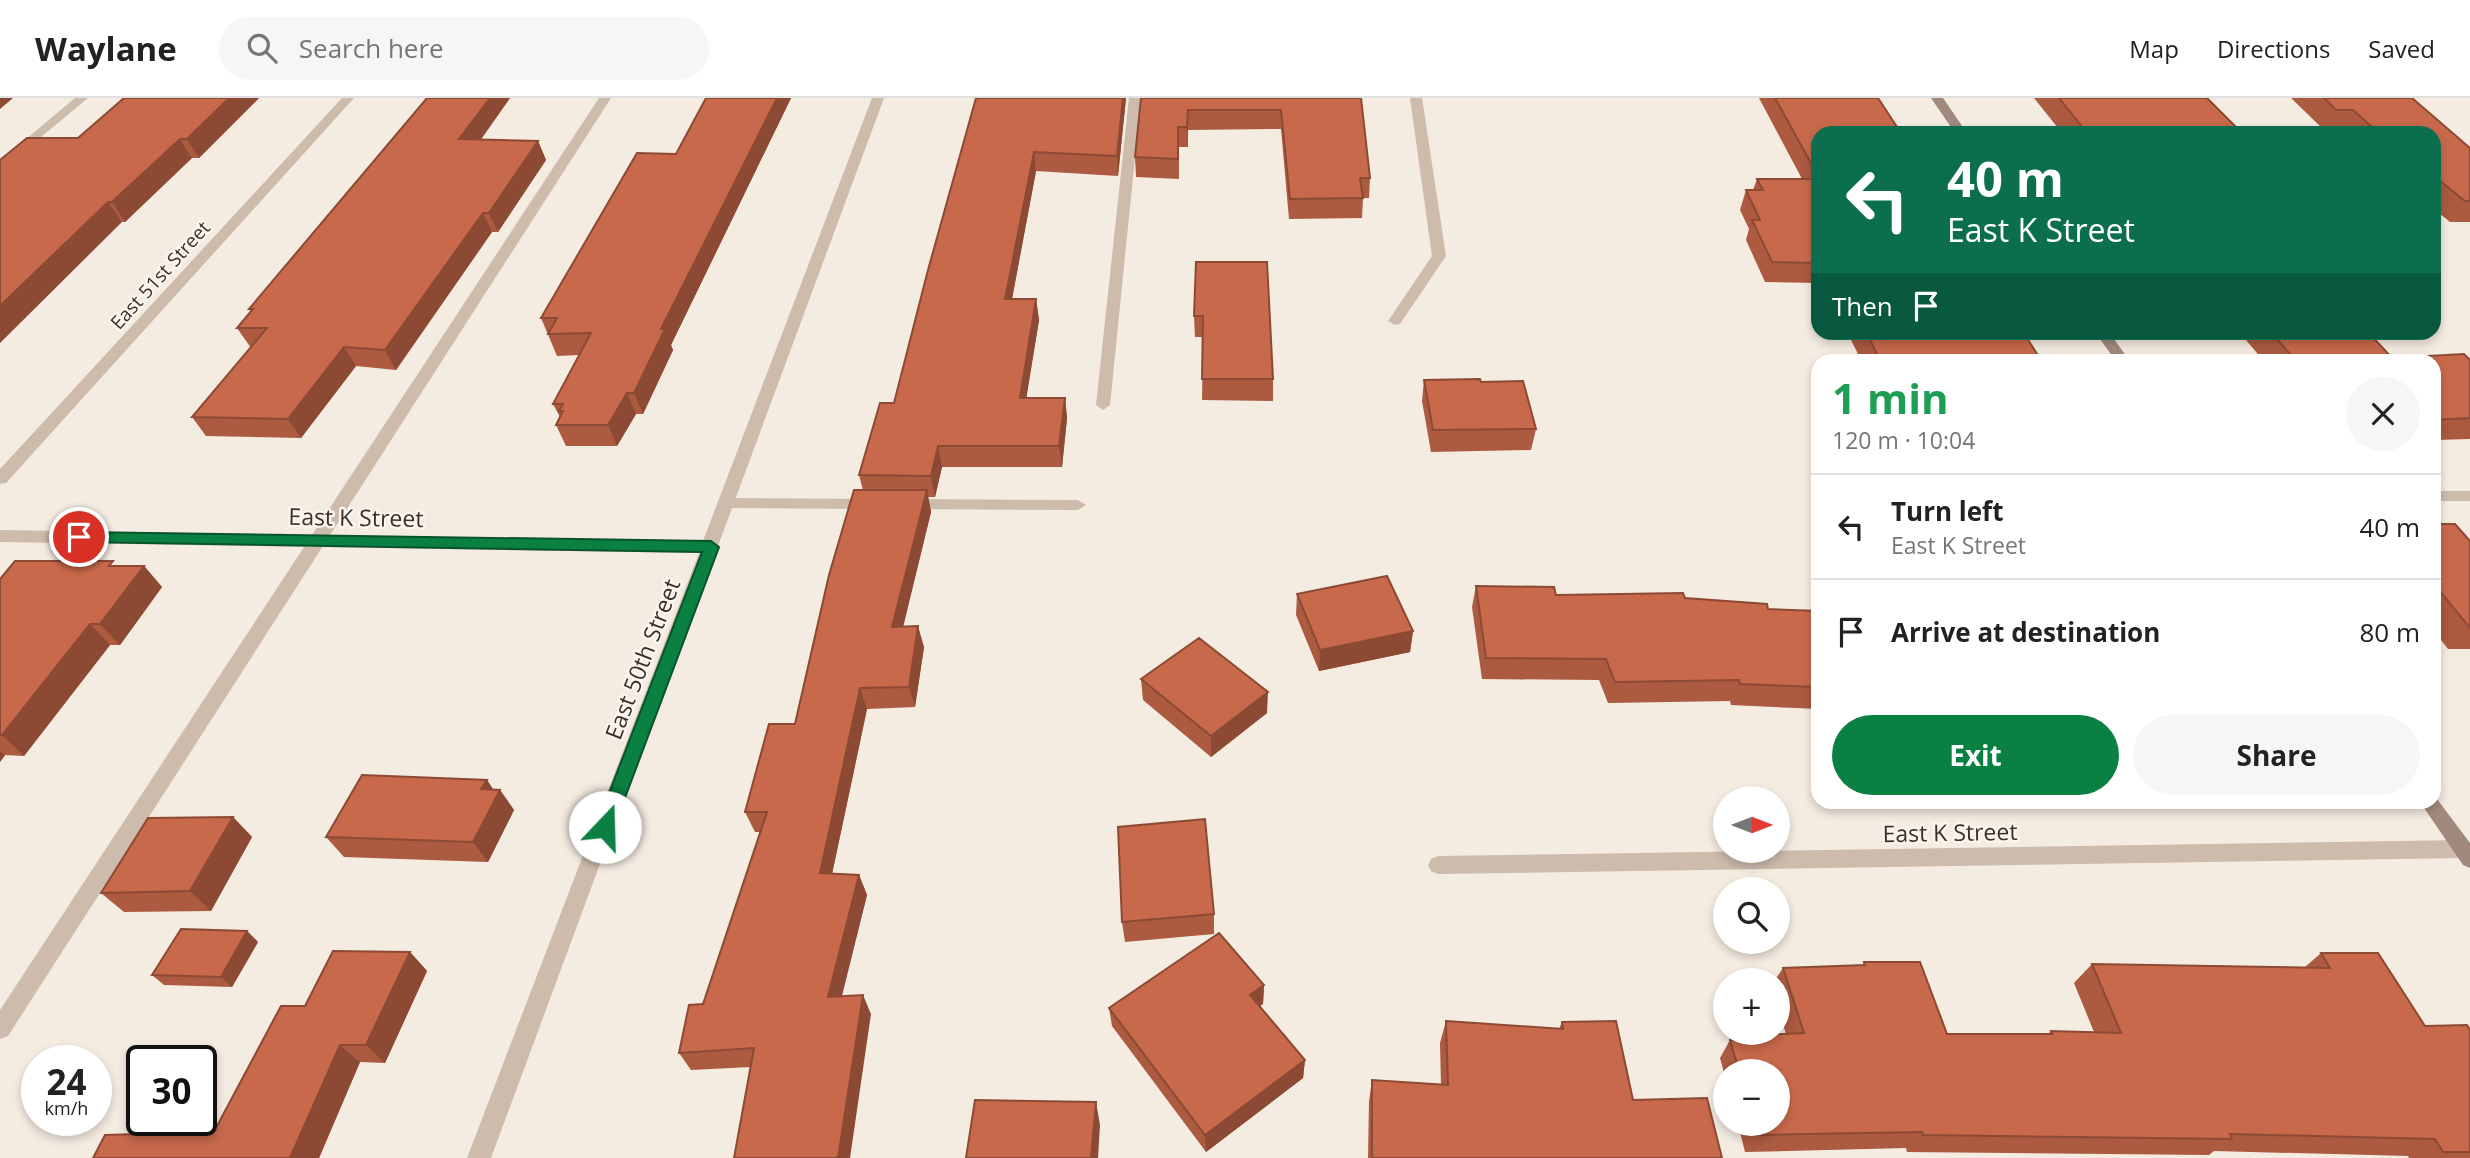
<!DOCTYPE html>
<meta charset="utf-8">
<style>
body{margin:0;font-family:"Open Sans",sans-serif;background:#f6f6f6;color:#222;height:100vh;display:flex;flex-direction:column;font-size:26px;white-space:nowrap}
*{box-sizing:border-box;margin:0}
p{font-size:23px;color:#767676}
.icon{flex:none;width:38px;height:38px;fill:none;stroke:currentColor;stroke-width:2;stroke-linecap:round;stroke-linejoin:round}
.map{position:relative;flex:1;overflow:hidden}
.sheet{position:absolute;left:1811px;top:256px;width:630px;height:455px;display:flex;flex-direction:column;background:#fff;border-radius:21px;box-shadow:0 4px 10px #0003}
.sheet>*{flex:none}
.top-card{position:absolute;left:1811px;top:28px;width:630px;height:214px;border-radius:21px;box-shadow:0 4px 10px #0003;background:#0b6e4f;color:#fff;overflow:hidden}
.needle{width:46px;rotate:90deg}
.tools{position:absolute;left:1713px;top:688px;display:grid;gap:14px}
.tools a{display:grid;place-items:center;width:77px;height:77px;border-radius:50%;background:#fff;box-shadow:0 4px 10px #0003;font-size:35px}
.speed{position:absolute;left:21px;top:947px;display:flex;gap:14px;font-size:35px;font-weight:700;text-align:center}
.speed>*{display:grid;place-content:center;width:91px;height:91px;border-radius:50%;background:#fff;box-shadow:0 4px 10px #0003;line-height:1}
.speed small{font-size:18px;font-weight:400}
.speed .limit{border:4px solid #111;border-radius:10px;background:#fff;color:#111}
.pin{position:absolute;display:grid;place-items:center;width:60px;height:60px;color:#fff;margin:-30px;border:4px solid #fff;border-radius:50%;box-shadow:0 2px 7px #0007}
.me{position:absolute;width:77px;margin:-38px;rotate:21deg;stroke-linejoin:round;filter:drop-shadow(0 0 5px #0008)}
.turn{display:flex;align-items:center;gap:24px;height:147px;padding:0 21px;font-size:32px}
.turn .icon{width:91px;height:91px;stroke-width:2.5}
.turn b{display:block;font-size:49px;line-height:60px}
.then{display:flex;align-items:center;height:66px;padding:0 21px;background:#0003;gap:14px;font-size:26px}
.round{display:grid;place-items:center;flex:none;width:74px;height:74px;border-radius:37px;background:#f6f6f6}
.overview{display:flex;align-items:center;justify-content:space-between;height:119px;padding:0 21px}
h1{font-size:42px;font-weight:700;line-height:52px;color:#1e9e55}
.button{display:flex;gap:14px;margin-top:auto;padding:14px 21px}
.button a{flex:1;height:80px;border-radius:42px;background:#0b8043;color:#fff;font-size:28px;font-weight:700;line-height:80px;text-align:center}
.button a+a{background:#f6f6f6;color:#222}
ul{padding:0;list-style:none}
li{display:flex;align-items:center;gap:21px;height:105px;padding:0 21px;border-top:2px solid #e0e0e0}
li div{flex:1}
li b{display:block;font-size:26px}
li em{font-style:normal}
header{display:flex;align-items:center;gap:42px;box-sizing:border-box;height:98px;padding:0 35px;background:#fff;border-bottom:2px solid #e0e0e0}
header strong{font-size:33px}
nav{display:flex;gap:38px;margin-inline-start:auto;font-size:24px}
.search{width:490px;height:63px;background:#f6f6f6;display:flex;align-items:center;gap:18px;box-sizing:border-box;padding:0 24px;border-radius:38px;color:#767676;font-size:26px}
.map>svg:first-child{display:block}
</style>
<header>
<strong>Waylane</strong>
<div class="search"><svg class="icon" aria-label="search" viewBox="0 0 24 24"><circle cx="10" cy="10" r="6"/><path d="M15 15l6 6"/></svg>Search here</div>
<nav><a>Map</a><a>Directions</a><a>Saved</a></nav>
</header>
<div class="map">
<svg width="2470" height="1060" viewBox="0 0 2470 1060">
<rect width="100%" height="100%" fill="#f4ebe1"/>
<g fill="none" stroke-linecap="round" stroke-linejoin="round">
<!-- lane -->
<path fill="#cdbbac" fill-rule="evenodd" d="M75,0H88L0,73V63Z
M599,0H611L8,938L0,941V912Z
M1129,0H1141L1110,307L1103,312L1096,307Z
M727,400L874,401L882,406L874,411L727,410L719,405Z
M905,401L1078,402L1086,407L1078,412L905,411L897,406Z"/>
<!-- street -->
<path fill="#cdbbac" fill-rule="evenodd" d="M342,0H354L6,385L0,386V371Z
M872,0H884L491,1060H467L699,455L0,444V432L703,443Z
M1410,0H1422L1446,158L1400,226L1395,227L1388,223L1432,158Z
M2434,393H2470V403H2434Z
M2463,742L2470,745V757L2463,760L1438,776L1431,773L1428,767L1431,761L1438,758Z"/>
<!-- secondary -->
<path fill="#a18a7d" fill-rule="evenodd" d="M1931,0H1943L1967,35H1955Z
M2095,234H2109L2129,262H2115Z
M2434,697L2470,745V770L2463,767L2420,704H2434Z"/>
</g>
<!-- wall -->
<path fill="#ac5a40" d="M124,0H259L199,60H192L125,124H122L27,40H78Z
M427,0H510L480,42L538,43L546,62L498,134H492L396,272L356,268L301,340L206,338L192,319L251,250L237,230L251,214L249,211Z
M706,0H791L671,247L673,252L643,316H636L617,348H566L556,327L560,319L553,306L579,257L557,258L541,220L676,56Z
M976,0H1126L1118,78L1036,73L1012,201H1036L1039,222L1026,300H1065L1067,320L1062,369H942L935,399H928L931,414L903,528L924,549L915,609L867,611L832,776L859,777L867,797L841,899L871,916L751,969L691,972L679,955L703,906L761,734H755L745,714L795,626L863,392L859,377L894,305Z
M1141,0H1361L1370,80L1369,100H1363L1362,120L1289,121L1281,31L1188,32V49H1179V81L1136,79L1135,59Z
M1759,0H1878L1818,35V185L1765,184L1746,142L1749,131L1740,112L1746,92H1753L1757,81H1802Z
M2034,0H2207L2242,35H2062Z
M2291,0H2412L2470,50V124H2450L2434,111V35H2344L2340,32L2323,31Z
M1196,164L1273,281V303L1202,302L1203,239H1195L1194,218Z
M1847,234H2023L2041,262H1861Z
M2239,234H2368L2392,260L2470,262V341L2434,342V262H2263Z
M1424,282L1481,284L1536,331L1531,352L1431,354L1422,303Z
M2434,426L2470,443V551H2448L2434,533Z
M117,468H144L162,489L120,547H110L24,658L5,657L0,664V481Z
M1476,488L1556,497L1768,511L1818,513V611L1731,607L1730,603L1608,605L1599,582L1482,581L1472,509Z
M1297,496L1413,533L1410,554L1319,573L1296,517Z
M1141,581L1267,615L1211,659L1143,602Z
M487,682L493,692H500L514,712L488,764L344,759L326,739Z
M233,719L252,739L211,813L124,814L101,795Z
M1214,816V836L1125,844L1122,824Z
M247,833L258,844L232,889L164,887L152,877Z
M410,854L427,873L385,965L360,964L319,1060H93L138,1036L217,1028L305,908Z
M2321,855L2425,928L2470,932V1060H2409L2408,1058L2214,1053L2209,1057L1907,1054L1906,1050L1745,1054L1738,1026H1778V973H1726V982L1720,960L1730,942H1737L1740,938L1786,936L1778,910V882H1775L1783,870L1862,868L1864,864L1947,936H2048L2051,933L2094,934L2074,885L2092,866L2305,869Z
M1264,887L1263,906L1260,908L1305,962L1303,980L1206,1054L1112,928L1109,910Z
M1446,923L1559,931L1562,924L1633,1002L1722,1060H1368L1369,1003L1372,982L1441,987L1440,945Z"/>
<!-- shaded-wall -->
<path fill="#8c4a34" d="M0,0H13L0,11Z
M229,0H259L199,60L187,41Z
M490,0H510L468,60L459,41Z
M777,0H791L671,247L673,252L643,316L634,295L661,231Z
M1123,0H1126L1118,78L1117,58Z
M1188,12V49L1187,29Z
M180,41L192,60L125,124L112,104Z
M538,43L546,62L498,134L489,115Z
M1034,54L1036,73L1008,222L1005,201Z
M108,104L122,124L0,245V208Z
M483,115L492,134L396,272L385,252Z
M1036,201L1039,222L1023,321L1020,300Z
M344,249L356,268L301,340L288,321Z
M627,295L636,316L617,348L608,327Z
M1065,300L1067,320L1062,369L1059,348Z
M938,348L942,369L935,399L931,378Z
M927,392L931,414L898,550L892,529Z
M144,468L162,489L120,547L100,526Z
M90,526L110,547L24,658L2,637Z
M918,528L924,549L915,609L909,589Z
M1413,533L1410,554L1319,573L1320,552Z
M860,590L867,611L828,795L820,775Z
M1268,594L1267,615L1211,659V638Z
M0,653L5,657L0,664Z
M487,682L497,697L500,692L514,712L488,764L473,744L481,691Z
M233,719L252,739L211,813L190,793Z
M859,777L867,797L837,918L828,899Z
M247,833L258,844L232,889L221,879Z
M410,854L427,873L385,965L366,947Z
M1264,887L1263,906L1250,915V897Z
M863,897L871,916L850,1060H838Z
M340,947L360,964L319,1060H290Z
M1305,962L1303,980L1206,1054L1205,1037Z
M1096,1004L1100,1027L1098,1060H1091Z"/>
<!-- building -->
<path fill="#c8694b" stroke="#8c4a34" stroke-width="2" d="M124,0H229L187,41H180L112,104H108L0,208V62L27,40H78Z
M427,0H490L459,41L538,43L489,115H483L385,252L344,249L288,321L192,319L267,230H237L253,211H249Z
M706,0H777L661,231H665L634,295H627L608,327H556L563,313H559L563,306H553L591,235L548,236L557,220H541L637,55L676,56Z
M976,0H1123L1117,58L1034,54L1005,201H1036L1020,300H1065L1059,348H938L931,378L859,377L880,305H894L928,172Z
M1141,0H1361L1370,80H1360L1363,100L1290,101L1281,12H1188L1187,29H1178V61L1135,59Z
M1775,0H1878L1901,35H1818V78Z
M2059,0H2207L2242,35H2087Z
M2324,0H2412L2470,50V103H2465L2434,78V35H2379L2353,12H2336Z
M1757,81H1818V165L1772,164L1752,122H1760L1746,92H1763Z
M1196,164H1267L1273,281H1202L1203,218H1194Z
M1866,234H2023L2041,262H1880Z
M2271,234H2368L2392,260L2464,256L2470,262V320L2434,322V262H2295Z
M1480,281L1481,284L1523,283L1536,331L1433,332L1424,282Z
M854,392H927L892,529L918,528L909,589L860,590L820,775L859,777L828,899L863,897L838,1060H734L754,950L679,955L689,907L703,906L767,714H745L769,626H795L829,477Z
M2434,426H2455L2470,443V530L2434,486Z
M15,463H113L109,468H144L100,526H90L2,637H0V481Z
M1387,478L1413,533L1320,552L1297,496Z
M1476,488L1554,489L1556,497L1683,495L1685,500L1767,506L1768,511L1818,513V589L1740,586L1739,582L1615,584L1606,561L1486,560Z
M1199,540L1268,594L1211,638L1141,581Z
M362,677L487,682L481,691L500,692L473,744L326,739Z
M233,719L190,793L101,795L148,720Z
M1205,721L1214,816L1122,824L1118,729Z
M181,831L247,833L221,879L152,877Z
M1219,835L1264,887L1250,897L1305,962L1205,1037L1109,910Z
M333,853L410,854L366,947H340L290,1060H93L105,1037L138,1036L142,1030L217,1028L281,908H305Z
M2321,855H2378L2425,928L2467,927L2470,932V1054H2443L2435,1041L2230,1036L2232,1041L1923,1037L1922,1034L1757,1037L1754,1026H1778V973H1739L1730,942H1741L1740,938L1804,935L1783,870L1865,867L1864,864H1920L1947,936H2052L2051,933L2121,935L2092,866L2330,870Z
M1446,923L1563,931L1562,924L1616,923L1633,1002L1707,1000L1722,1060H1372V982L1448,987Z
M975,1002L1096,1004L1091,1060H966Z"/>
<!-- route -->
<path fill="#0b8043" stroke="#07532c" stroke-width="2" d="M79,434L711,443L719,449L614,729L611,734L605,736L598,734L596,729L702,454L79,444L71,439Z"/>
<g text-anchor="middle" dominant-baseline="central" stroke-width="5" stroke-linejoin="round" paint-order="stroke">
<!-- far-street labels -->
<g font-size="19" fill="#3b302b" stroke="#fbf5ee">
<text transform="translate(160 177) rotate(-48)">East 51st Street</text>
</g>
<!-- street labels -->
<g font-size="23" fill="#3b302b" stroke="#fbf5ee">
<text transform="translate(356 419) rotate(1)">East K Street</text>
<text transform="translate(642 561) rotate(-69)">East 50th Street</text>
<text transform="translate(1950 734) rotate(-1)">East K Street</text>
</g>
</g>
</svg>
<div class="tools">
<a><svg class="needle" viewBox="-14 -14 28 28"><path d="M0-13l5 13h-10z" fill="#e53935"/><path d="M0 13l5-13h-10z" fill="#767676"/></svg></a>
<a><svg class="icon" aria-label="search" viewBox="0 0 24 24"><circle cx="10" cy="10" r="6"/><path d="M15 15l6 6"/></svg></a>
<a>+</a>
<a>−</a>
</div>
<div class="speed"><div>24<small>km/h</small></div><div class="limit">30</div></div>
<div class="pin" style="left:79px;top:439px;background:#d93025"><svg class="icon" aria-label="arrive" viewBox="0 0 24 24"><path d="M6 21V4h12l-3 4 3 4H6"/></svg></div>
<svg class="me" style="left:605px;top:729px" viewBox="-20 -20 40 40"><circle r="19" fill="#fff"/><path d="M0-13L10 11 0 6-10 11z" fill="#0b8043"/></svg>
<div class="top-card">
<div class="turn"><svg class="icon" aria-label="left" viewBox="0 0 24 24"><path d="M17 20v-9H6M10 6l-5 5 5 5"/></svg><div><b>40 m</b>East K Street</div></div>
<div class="then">Then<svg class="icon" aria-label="arrive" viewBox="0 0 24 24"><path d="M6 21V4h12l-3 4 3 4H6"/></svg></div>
</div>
<section class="sheet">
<div class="overview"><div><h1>1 min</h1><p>120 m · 10:04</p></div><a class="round"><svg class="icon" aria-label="close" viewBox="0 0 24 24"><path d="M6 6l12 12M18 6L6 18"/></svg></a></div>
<ul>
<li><svg class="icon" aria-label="left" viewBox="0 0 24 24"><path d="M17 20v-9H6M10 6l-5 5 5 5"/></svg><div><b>Turn left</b><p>East K Street</p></div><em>40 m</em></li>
<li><svg class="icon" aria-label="arrive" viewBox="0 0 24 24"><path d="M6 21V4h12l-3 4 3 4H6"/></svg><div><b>Arrive at destination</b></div><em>80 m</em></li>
</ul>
<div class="button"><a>Exit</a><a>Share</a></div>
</section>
</div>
